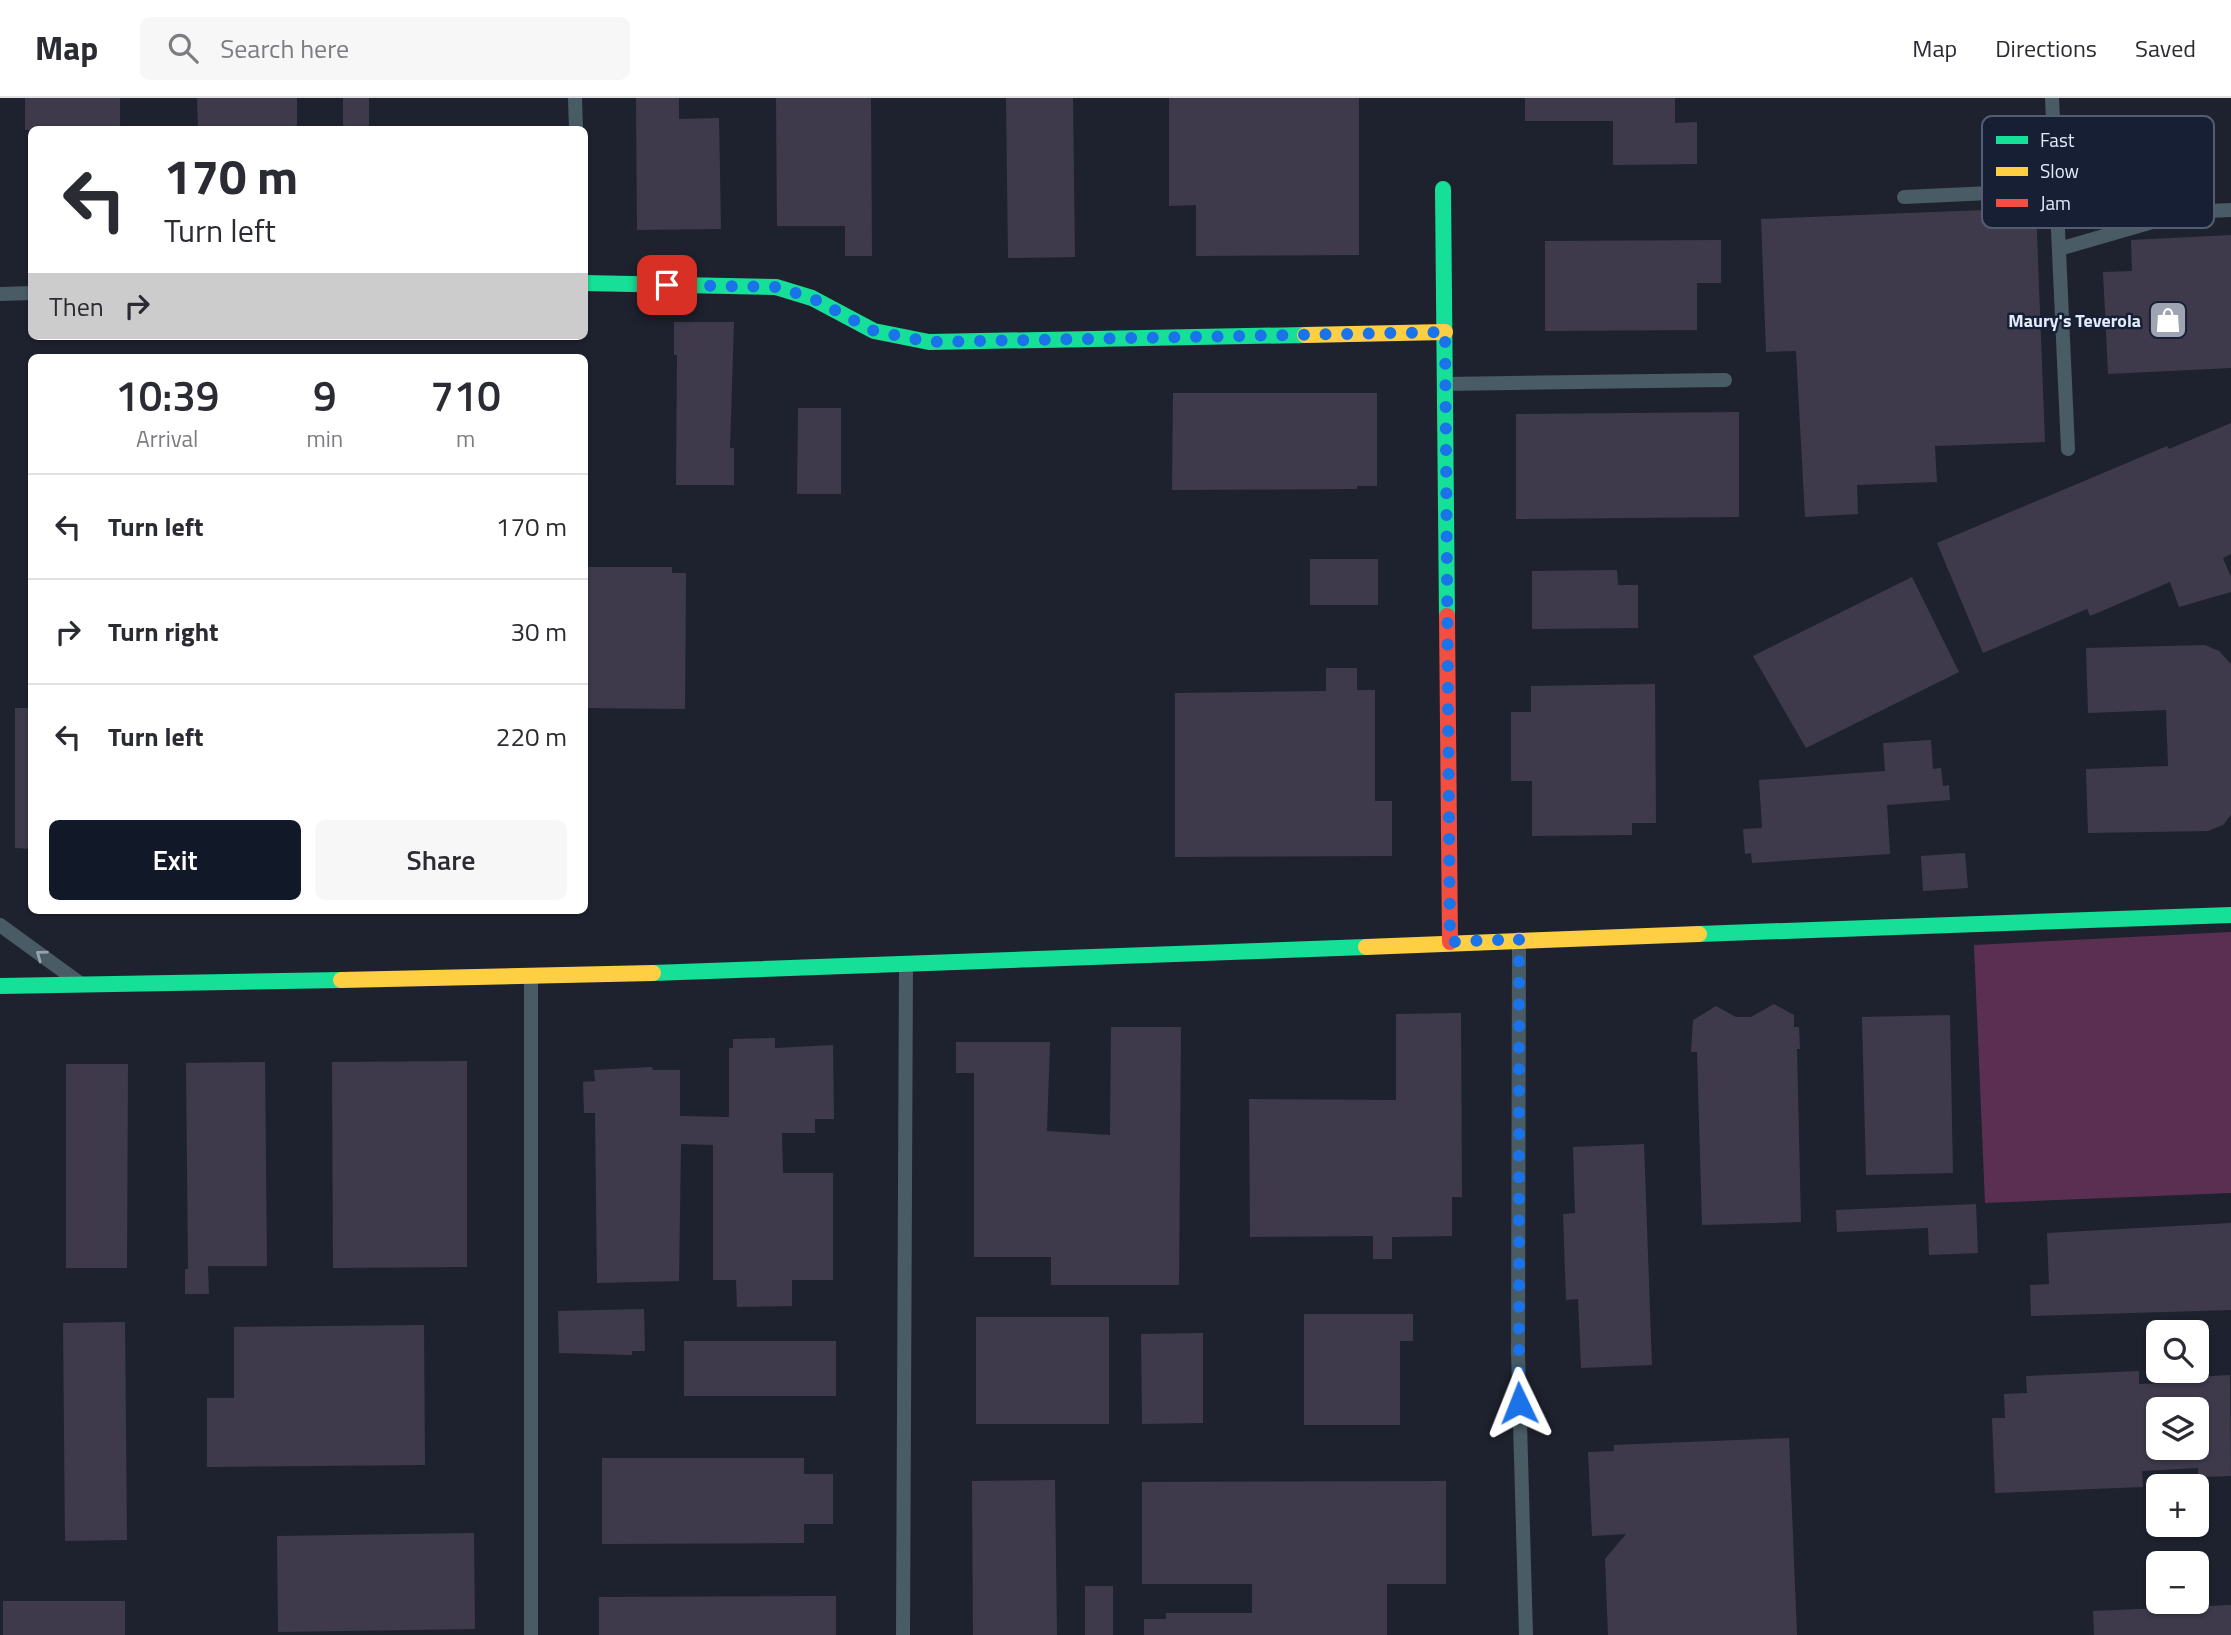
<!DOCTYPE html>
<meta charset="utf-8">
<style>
body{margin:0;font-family:"Titillium Web",sans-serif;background:#f7f7f7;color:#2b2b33;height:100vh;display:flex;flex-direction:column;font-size:26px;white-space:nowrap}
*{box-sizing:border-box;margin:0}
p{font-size:23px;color:#7c7c81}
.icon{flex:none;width:38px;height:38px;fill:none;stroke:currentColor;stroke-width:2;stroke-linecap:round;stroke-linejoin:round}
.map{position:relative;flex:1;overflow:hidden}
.sheet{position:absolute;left:28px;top:256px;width:560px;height:560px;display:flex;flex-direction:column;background:#fff;border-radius:10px;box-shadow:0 2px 5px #0004}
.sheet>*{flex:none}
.guide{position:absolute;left:28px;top:28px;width:560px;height:214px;border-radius:10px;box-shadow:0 2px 5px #0004;background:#fff;color:#2b2b33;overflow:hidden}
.tools{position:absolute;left:2146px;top:1222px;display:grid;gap:14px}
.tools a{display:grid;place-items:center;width:63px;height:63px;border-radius:10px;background:#fff;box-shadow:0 2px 5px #0004;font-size:35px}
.pin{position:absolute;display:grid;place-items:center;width:60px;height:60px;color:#fff;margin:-30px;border-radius:14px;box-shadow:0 4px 10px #0006}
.me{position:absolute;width:77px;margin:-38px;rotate:358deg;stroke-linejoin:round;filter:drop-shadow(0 0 5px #0008)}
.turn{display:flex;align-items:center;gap:24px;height:147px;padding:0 21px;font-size:32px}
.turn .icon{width:91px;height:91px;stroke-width:2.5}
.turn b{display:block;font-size:49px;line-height:60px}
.then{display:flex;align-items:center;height:66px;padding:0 21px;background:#0003;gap:14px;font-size:26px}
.eta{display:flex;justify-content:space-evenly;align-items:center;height:119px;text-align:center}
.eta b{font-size:42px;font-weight:600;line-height:49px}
.cta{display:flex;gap:14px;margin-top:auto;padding:14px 21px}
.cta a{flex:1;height:80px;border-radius:10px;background:#111827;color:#fff;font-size:28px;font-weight:600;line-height:80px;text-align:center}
.cta a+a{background:#f7f7f7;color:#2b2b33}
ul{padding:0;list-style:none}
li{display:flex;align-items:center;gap:21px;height:105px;padding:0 21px;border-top:2px solid #e1e1e2}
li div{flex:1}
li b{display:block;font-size:26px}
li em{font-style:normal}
header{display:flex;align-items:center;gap:42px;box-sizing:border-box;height:98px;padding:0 35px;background:#fff;border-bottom:2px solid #e1e1e2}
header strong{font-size:33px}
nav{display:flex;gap:38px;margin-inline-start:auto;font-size:24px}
.search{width:490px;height:63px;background:#f7f7f7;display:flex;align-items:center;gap:18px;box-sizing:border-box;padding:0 24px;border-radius:10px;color:#7c7c81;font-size:26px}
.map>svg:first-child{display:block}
</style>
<header>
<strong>Map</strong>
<div class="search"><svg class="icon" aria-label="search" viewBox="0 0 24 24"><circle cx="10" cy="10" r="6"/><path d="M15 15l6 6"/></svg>Search here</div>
<nav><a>Map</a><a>Directions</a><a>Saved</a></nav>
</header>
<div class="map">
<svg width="2231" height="1537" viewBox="0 0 2231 1537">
<rect width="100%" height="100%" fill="#1e222e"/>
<!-- green -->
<path fill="#5b2f52" d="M2231,834V1095L1985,1105L1974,847Z"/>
<!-- building -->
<path fill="#3e3a4c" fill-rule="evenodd" d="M25,0H120V32H25Z
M197,0H297V32H198Z
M343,0H369V32H343Z
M636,0H679V21L719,20L721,131L637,132Z
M776,0H871L872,158H845V128H777Z
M1006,0H1073L1075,159L1008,160Z
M1169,0H1359V157L1196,158V107L1169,108Z
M1525,0H1675V25L1697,24V66L1613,67V23H1525Z
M2036,110L2045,344L1935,348L1937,384L1857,387L1858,416L1805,419L1796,253L1766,254L1761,121Z
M2231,137V270L2108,276L2103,174L2132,173L2131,142Z
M1721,142V185H1697V232L1545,233V143Z
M674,224H734L730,350H734V387H676L677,257H674Z
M1173,295H1377V388H1357V391L1172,392Z
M798,310H841V396H797Z
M1739,314V419L1516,421V316Z
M2231,325V456L2223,460L2231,479V494L2179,509L2170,484L2090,518L2087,511L1983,555L1937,445L2167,348L2169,351Z
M1310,461H1378V507H1310Z
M584,469H672V475H686L685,611L584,610Z
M1617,472L1618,487H1638V530L1532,531V473Z
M1912,479L1959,574L1806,650L1753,558Z
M2205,547L2219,553L2231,566V717L2223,727L2208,733L2088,735L2086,671L2168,668L2166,612L2088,615L2086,550Z
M1326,570H1357V592H1375V703H1392V758L1175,759V595L1326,593Z
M1655,586L1656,725H1632V737L1532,738V683H1511V614H1531V588Z
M15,610H32V751L15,750Z
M1931,642L1933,671L1941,670L1943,688L1949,687L1950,702L1887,707L1890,756L1752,765L1751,755L1745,756L1743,731L1762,730L1759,682L1885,673L1883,645Z
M1965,755L1968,790L1923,793L1921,758Z
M1774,906L1794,917V929H1799L1800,951H1797L1801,1124L1702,1127L1697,954H1691L1693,922L1716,908L1736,919H1751Z
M1461,915L1462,1099H1452V1138L1392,1139V1161H1373V1138L1250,1139L1249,1001L1396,1002V916Z
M1950,917L1953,1075L1866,1077L1862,919Z
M1111,929H1181L1179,1187H1051V1159H974V975H956V944H1050L1047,1033L1110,1037Z
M775,940V950L833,947L834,1021H815V1035H782L783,1075H833V1182H792V1208L737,1209L736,1182H713V1047L681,1046L679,1183L597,1185L595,1015H584L583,984L595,983L594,972L652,969L653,972H680V1018L729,1019V950H733V941Z
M467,963V1169L333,1170L332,964Z
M265,964L267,1168H208L209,1196H185V1171H188L186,965Z
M66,966H128L127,1170H66Z
M1644,1046L1652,1267L1581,1270L1578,1201L1566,1202L1563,1116L1575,1115L1573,1049Z
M1976,1106L1978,1155L1929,1157L1928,1130L1837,1134L1836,1112Z
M2231,1125V1212L2031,1218L2030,1187L2049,1186L2047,1135Z
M644,1211L645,1253H632V1257L559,1255L558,1213Z
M1304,1216H1413V1243H1400V1327H1304Z
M976,1219H1109V1326H976Z
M125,1224L127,1442L65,1443L63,1225Z
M424,1227L425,1367L207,1369V1300H234V1229Z
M1203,1235V1325L1142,1326L1141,1236Z
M684,1243H836V1298H684Z
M2139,1273V1286L2196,1284L2195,1279L2230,1277L2231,1378L2198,1379V1370L2142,1373L2143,1389L1995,1395L1992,1320H2005L2004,1296L2027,1295L2026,1278ZM2158,1311H2196V1349H2158Z
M1789,1340L1797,1537H1608L1605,1461L1626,1436L1592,1438L1588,1354L1614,1353V1347Z
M602,1360H804V1376H833V1426H804V1445L602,1446Z
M1055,1382L1057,1537H973L972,1383Z
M1446,1383V1486H1387V1537H1144V1521H1166V1515H1252V1486H1142V1384Z
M474,1435L475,1531L278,1534L277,1438Z
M1085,1488H1113V1537H1085Z
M836,1498V1537H599V1499Z
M3,1503H125V1537H3Z
M2231,1507V1537H2094L2093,1513Z"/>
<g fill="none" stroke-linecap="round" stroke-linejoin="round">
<!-- street -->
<path stroke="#495b65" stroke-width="14" d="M575,0L576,32
M2052,0L2068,351
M1904,99L2057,92
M2059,151L2187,114L2231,112
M0,196L32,195
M1445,286L1725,282
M0,827L81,886
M1519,841L1518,1254L1526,1537
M531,879V1537
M903,1537L906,867"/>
<!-- fast -->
<path stroke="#16e098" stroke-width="16" d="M1443,91L1447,518
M584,185L776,189L812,200L874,233L929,244L1305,237
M1699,836L2231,817
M653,875L1366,849
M0,888L341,882"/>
<!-- slow -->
<path stroke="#ffcf43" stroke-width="16" d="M1305,237L1445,234
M1366,849L1699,836
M341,882L653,875"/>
<!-- jam -->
<path stroke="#f24e42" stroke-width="16" d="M1447,518L1450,844"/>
</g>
<!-- one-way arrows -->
<defs><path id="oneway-chevron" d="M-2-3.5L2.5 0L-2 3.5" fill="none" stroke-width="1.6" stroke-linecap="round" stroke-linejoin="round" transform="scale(1.75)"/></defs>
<use stroke="#96a2af" href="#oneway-chevron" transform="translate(41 857) rotate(-144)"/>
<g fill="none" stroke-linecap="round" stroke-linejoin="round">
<!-- route -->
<path stroke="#1a73e8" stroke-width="12" stroke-dasharray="0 21.6" d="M667,187L776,189L812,200L874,233L929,244L1445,234L1450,844L1519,841V1305"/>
</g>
<!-- icons -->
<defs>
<g id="shop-square" transform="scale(2.0125)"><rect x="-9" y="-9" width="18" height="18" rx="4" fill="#9ea4b2" stroke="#171f35"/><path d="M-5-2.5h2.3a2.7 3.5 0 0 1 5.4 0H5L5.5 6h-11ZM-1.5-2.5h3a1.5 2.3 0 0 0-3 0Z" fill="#fff"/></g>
</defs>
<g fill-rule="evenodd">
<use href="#shop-square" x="2168" y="222"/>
</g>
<g text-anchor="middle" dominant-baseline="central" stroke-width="5" stroke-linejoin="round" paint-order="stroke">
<!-- poi labels -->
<g font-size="18" font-weight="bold" fill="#e3eaf9" stroke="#171f35" text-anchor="end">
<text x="2141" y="222">Maury's Teverola</text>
</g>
</g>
<!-- legend -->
<rect x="1982" y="18" width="232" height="112" rx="10" fill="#171f35" stroke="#545c70" stroke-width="2"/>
<rect x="1996" y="38" width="32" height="8" fill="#16e098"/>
<rect x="1996" y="69" width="32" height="9" fill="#ffcf43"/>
<rect x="1996" y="101" width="32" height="8" fill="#f24e42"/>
<g font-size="19" fill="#e3eaf9">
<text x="2040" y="49">Fast</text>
<text x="2040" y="80">Slow</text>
<text x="2040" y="112">Jam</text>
</g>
</svg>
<div class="tools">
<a><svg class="icon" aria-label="search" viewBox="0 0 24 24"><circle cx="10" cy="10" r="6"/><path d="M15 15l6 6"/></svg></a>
<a><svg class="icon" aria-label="layers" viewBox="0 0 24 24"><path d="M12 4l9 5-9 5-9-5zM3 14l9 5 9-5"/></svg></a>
<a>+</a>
<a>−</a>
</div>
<div class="pin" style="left:667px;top:187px;background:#d93025"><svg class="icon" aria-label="arrive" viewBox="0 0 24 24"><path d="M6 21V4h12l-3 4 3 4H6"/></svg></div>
<svg class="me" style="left:1519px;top:1305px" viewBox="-20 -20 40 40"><path d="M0-17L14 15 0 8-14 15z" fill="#1a73e8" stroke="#fff" stroke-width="4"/></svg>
<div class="guide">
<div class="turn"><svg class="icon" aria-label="left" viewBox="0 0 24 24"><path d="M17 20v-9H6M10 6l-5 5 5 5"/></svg><div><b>170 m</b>Turn left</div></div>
<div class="then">Then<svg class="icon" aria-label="right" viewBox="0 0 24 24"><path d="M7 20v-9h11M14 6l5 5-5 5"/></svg></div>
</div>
<section class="sheet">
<div class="eta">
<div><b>10:39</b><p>Arrival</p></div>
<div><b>9</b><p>min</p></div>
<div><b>710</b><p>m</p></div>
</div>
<ul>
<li><svg class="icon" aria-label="left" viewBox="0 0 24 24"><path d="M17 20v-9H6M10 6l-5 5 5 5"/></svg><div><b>Turn left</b></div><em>170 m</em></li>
<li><svg class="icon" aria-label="right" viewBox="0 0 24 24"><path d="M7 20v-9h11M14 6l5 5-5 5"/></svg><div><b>Turn right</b></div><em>30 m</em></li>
<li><svg class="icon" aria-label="left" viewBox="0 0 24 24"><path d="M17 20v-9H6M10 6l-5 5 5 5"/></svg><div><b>Turn left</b></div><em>220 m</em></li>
</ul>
<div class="cta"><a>Exit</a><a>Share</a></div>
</section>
</div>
